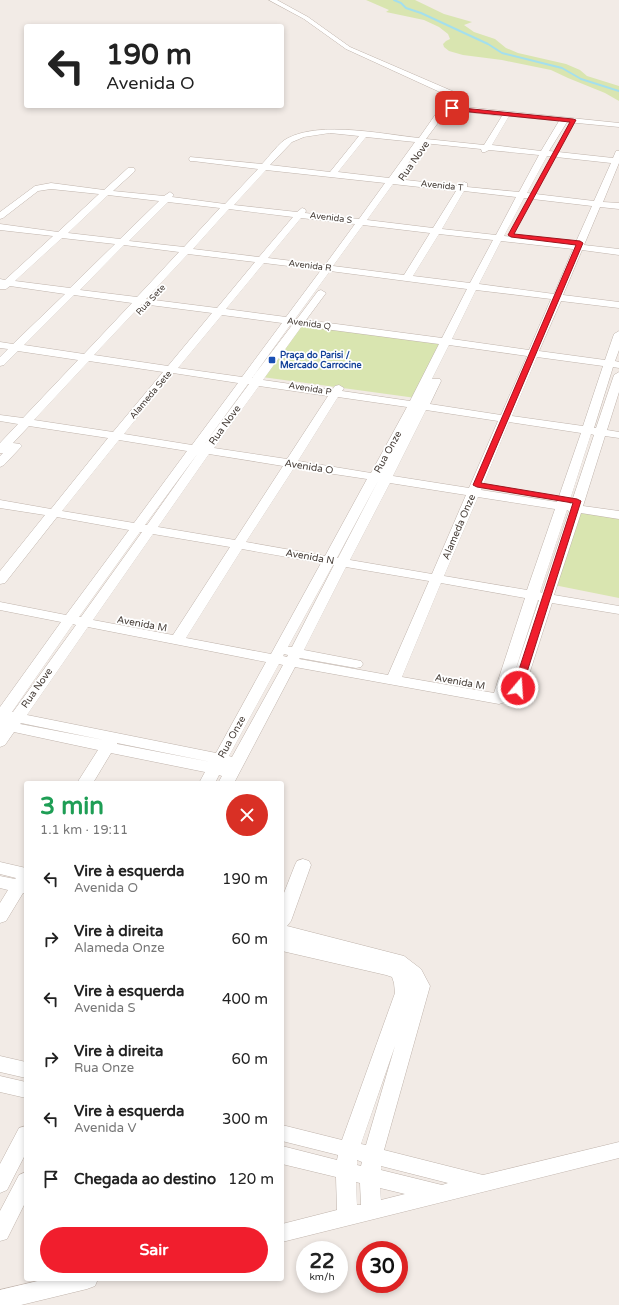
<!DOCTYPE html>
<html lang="pt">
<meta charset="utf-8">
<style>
body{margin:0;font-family:"Varela Round",sans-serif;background:#f6f6f6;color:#222;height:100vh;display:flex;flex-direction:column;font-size:15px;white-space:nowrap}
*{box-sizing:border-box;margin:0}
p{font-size:13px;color:#767676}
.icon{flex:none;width:22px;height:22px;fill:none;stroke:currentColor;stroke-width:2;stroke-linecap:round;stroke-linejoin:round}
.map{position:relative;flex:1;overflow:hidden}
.drawer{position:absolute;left:24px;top:781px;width:260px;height:500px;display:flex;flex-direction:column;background:#fff;border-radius:4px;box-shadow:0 2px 6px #0003}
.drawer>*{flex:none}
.banner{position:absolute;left:24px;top:24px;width:260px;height:84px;border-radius:4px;box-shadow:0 2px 6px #0003;background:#fff;color:#222;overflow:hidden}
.speed{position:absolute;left:296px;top:1241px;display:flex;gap:8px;font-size:20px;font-weight:700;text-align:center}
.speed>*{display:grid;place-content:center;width:52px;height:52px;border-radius:50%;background:#fff;box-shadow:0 2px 6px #0003;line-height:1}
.speed small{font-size:10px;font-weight:400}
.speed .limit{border:6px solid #d22;background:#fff;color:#111}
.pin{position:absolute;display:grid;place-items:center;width:34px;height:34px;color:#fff;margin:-17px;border-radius:8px;box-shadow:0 2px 6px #0006}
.me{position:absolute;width:44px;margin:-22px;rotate:18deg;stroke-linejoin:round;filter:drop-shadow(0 0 3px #0008)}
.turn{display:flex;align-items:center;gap:14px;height:84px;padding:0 16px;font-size:18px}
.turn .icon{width:52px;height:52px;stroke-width:2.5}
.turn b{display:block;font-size:28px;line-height:34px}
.round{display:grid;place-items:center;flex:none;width:42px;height:42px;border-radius:21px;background:#f6f6f6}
.overview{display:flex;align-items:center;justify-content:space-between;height:68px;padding:0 16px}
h1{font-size:24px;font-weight:800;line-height:30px;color:#1e9e55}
.cta{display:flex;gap:8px;margin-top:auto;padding:8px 16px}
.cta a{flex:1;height:46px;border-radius:24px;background:#f11e2d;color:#fff;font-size:16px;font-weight:800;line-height:46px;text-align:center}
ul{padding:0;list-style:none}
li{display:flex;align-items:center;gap:12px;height:60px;padding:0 16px}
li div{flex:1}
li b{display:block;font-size:15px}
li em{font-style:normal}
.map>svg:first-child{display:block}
</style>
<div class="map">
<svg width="619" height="1305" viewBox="0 0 619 1305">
<rect width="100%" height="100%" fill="#f2ebe6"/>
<!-- green -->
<path fill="#d9e5b0" d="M366,0H415L444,14L472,22L464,25L474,32L495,39L506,48L518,53L566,64L580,70L587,76L619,86V101L605,93L568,78L551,70L502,60L463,55L449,51L444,47L443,44L446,41L450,39L448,34L439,27L424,20L386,12L389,10Z
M301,323L443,342L416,398L262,377Z
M579,512L619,518V598L554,585Z"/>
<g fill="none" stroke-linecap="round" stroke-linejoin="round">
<!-- stream -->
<path stroke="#a4dfed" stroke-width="2" d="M394,0L401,3L406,8L421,13L488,44L502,53L562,68L581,79L619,91"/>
<!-- minor casing -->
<g stroke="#c0b4ac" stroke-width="1">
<path id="minor" d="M269,0H277L308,17L350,47L459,94L464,102L455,106L619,123V127L567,122L549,151L613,158L616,151H619V163L603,202L619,203V209L600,207L584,245L619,249V255L582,250L563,295L619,302V308L561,301L539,351L605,360L614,334L619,331V350L615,361L619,362V368L613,367L594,428H596L614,375L619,372V392L607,430L619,432V438L605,436L583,506L619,511V519L581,513L554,595L619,606V614L552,603L525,687C519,696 509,701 499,704L295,667L234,783H218L222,776L219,775L215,783H199L205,772L111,753L93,783H77L98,750L14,732L5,745L0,747V707L61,622L0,610V602L66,615L129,530L57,517L5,583L0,584V571L45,515L0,508V500L51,509L108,438L29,426L13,443L20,444L22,446L20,448L4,465L0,467V456L3,453H0V443L18,424L0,421V415L23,418L78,360L18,351L4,365L0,366V357L8,349L0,348V342L13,344L65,294L10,286L6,289H0V279L5,280L53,236L0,230V224L58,232L99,194L51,189L38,191L3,218L0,219V212L35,186L51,183L104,190L128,168H134L135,170L134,172L113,191L164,196L170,192L174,195L172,197L225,204L258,169L193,161H190L189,159L190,157L262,164C269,157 279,142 288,138C321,121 382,134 419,138L440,108L444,107L445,104L456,101L453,98L346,49L304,19ZM450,110L502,116L484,145L426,139L446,112ZM509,116L559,121L541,151L492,145ZM330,133L359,136L330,172L270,165L292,142L304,137ZM366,137L415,142L389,178L338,172ZM423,143L481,149L482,152H485L489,150L539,155L519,192L467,187V183L464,182L459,186L397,179ZM547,156L611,163L594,201L527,193ZM266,170L385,183L359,219L305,213L306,211L305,209L302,208L297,212L234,205ZM393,184L456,191L433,228L367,220ZM464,191L516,197L496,235L442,229ZM108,195L159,201L120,239L68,233ZM524,198L592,206L575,244L504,236ZM168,202L220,208L184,247L129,241ZM229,209L293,217L259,257L193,249ZM301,218L355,224L325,265L268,258ZM363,225L430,233L404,275L333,266ZM439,234L493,240L470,283L413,276ZM62,238L115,244L70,288L15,281ZM501,241L573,249L554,294L479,284ZM124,245L179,252L137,297L80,290ZM188,254L255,262L217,308L146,299ZM264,263L321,270L286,317L226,309ZM330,271L467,289L442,338L306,320L326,293L321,290L318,291L297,319H295ZM476,290L551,299L529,350L452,339ZM74,295L132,303L84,354L24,345ZM142,304L212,313L168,366L94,355ZM222,315L282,323L242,377L178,368ZM291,324H293L252,378ZM302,326L439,344L410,401L342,391L344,388L339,385L335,386L332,390L263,380ZM449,345L527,356L501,415L430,404L441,381L440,379H432ZM537,357L603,366L583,426L512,416ZM89,361L163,372L113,432L34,420ZM173,373L238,383L192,445L124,434ZM248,384H249L203,446ZM259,386L328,396L287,459L214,448ZM338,397L407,407L371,473L298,461ZM426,410L498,421L469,488L393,476ZM509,422L581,433L557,502L481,490ZM591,434L594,435L571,504L569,503ZM119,440L187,451L134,523L62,511ZM198,453L147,525H145ZM209,454L283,466L235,540L158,527ZM294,468L367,479L325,556L246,542ZM378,481L338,558H337ZM390,483L466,495L432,574L350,560ZM478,497L555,509L527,590L444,576ZM567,510L569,511L542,593L540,592ZM140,532H142L81,617H79ZM153,534L230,547L173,635L93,620ZM242,549L321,563L271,654L186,638ZM333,565H334L292,647H288ZM346,567L429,581L388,675L299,659L300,658L356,668L361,667L363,664L361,661L356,660L304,650ZM441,583L525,598L494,693L402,677ZM538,600H539L510,687ZM73,624L76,625L13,712H12ZM88,627L266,662L216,753L27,715ZM284,654L288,655L287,657L283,656ZM279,664L283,665L232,757L229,756ZM21,723L104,740L20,724ZM117,743L211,762L117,744Z
M303,859L309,861L311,865L291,921L287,926L404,956L421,969L430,986L384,1150L483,1175L619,1142V1158L282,1242V1224L337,1210L336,1177L282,1164V1146L337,1160L338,1155L282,1141V1125L342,1140L395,993L394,983L392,977L386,975L282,951V937L284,938L282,937V898L295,865L297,861ZM395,1046L366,1145L361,1144ZM357,1160L362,1162L361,1166L357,1165ZM381,1166L448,1183L442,1185L381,1170ZM356,1182L360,1183L361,1205H357ZM380,1188L405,1194L381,1200Z
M0,862L26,868V894L23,893L6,921L0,923V903L8,890L0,888V876L15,879L16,878L0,874Z
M0,1056L26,1062V1078L0,1072Z
M0,1076L26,1082V1098L0,1092Z
M26,1126V1153L7,1190L0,1193V1164L19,1128Z
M26,1172V1201L7,1239L0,1241V1211L19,1175Z
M46,1279H98L95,1286L87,1289L21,1305H0V1290Z"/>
</g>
<!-- minor -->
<use href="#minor" fill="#fff" fill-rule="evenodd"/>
</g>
<!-- route -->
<path fill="#f11e2d" stroke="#9d141d" d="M452,107L573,119L576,120L514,234L580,241L583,243L481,483L577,499L581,501L522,688L518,690L513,688L573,503L477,487L473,485L576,245L511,237L508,235L570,122L450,110Z"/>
<!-- markers -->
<rect fill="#1a4fb4" stroke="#fff" stroke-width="1.5" x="268" y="356" width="8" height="8" rx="2"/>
<g text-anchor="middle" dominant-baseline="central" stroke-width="3.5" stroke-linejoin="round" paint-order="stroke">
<!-- far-street labels -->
<g font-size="9" fill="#443b35" stroke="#fff">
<text transform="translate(442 186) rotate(6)">Avenida T</text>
<text transform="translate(331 218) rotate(7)">Avenida S</text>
<text transform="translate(310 266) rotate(7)">Avenida R</text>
<text transform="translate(151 300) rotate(-47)">Rua Sete</text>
<text transform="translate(309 324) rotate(8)">Avenida Q</text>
<text transform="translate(310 389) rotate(9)">Avenida P</text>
<text transform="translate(151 395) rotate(-50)">Alameda Sete</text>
</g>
<!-- far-transit labels -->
<g font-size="9" font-weight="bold" fill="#164399" stroke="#fff" text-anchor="start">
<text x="280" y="355">Praça do Parisi /<tspan x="280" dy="10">Mercado Carrocine</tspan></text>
</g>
<!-- street labels -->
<g font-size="10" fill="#443b35" stroke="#fff">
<text transform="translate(414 161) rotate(-55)">Rua Nove</text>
<text transform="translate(225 425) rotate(-54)">Rua Nove</text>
<text transform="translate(388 452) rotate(-61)">Rua Onze</text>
<text transform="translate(309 467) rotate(9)">Avenida O</text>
<text transform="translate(459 527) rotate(-67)">Alameda Onze</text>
<text transform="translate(310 557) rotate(10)">Avenida N</text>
<text transform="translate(142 624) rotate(10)">Avenida M</text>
<text transform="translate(460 682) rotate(10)">Avenida M</text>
<text transform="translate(37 688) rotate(-55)">Rua Nove</text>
<text transform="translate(232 737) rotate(-61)">Rua Onze</text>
</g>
</g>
</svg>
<div class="speed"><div>22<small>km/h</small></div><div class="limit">30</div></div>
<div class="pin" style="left:452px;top:108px;background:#d93025"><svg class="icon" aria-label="arrive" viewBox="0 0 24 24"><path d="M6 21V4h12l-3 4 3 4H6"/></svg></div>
<svg class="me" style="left:518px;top:688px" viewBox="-20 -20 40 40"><circle r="17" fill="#f11e2d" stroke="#fff" stroke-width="3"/><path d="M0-11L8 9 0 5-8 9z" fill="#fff"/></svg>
<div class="banner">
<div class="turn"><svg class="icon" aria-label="left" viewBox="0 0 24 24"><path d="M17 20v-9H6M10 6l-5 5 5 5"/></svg><div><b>190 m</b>Avenida O</div></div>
</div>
<section class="drawer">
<div class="overview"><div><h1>3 min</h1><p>1.1 km · 19:11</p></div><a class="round" style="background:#d93025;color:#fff"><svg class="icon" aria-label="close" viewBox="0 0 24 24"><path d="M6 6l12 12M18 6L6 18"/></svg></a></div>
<ul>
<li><svg class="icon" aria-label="left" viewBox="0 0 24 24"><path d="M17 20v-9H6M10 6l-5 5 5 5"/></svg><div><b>Vire à esquerda</b><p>Avenida O</p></div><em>190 m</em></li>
<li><svg class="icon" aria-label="right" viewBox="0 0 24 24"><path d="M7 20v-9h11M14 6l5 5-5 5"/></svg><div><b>Vire à direita</b><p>Alameda Onze</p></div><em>60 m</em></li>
<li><svg class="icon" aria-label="left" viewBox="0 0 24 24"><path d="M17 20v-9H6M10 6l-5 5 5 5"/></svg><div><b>Vire à esquerda</b><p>Avenida S</p></div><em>400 m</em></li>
<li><svg class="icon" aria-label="right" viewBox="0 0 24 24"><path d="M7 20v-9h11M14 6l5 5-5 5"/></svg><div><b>Vire à direita</b><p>Rua Onze</p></div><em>60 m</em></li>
<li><svg class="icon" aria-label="left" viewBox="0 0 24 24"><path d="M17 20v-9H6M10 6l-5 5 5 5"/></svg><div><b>Vire à esquerda</b><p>Avenida V</p></div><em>300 m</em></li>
<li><svg class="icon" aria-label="arrive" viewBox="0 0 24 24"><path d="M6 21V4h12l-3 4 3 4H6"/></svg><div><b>Chegada ao destino</b></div><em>120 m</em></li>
</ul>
<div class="cta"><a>Sair</a></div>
</section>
</div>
